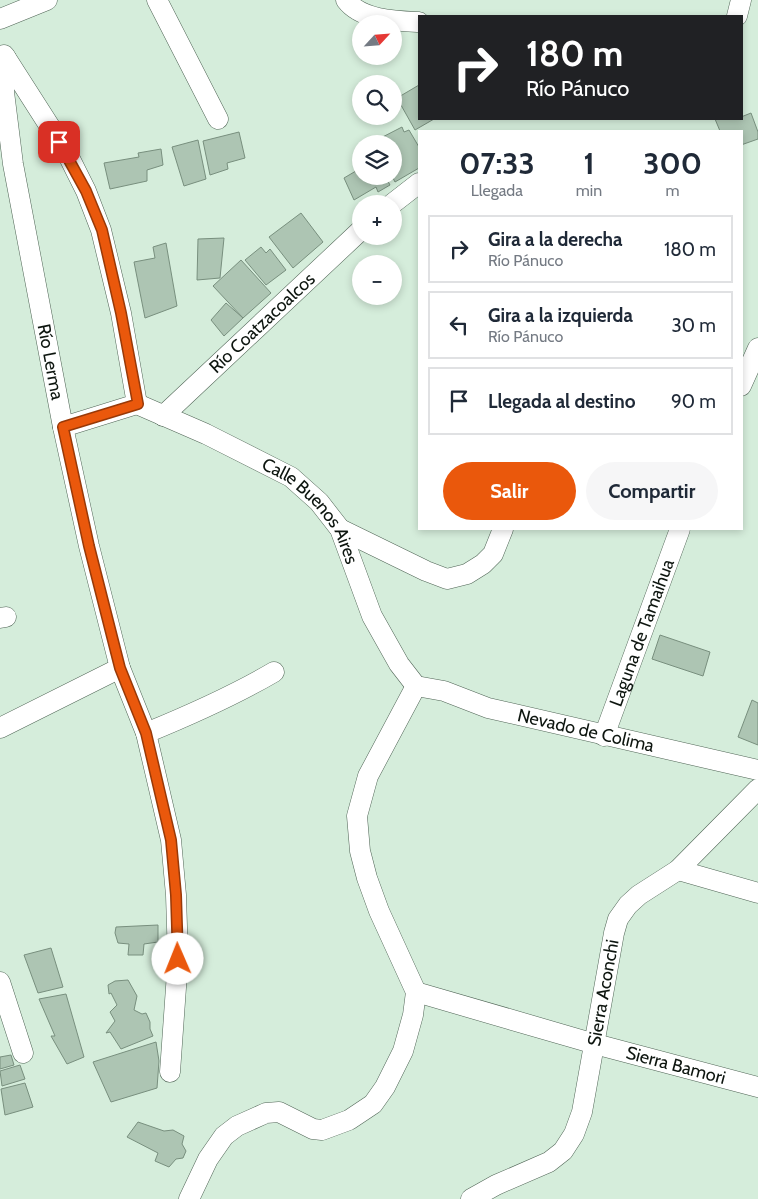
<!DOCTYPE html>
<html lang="es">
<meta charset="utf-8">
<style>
body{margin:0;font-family:Cabin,sans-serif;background:#f6f6f7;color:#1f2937;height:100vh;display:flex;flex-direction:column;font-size:19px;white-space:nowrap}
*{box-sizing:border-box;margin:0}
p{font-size:16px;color:#747a83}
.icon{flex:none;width:28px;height:28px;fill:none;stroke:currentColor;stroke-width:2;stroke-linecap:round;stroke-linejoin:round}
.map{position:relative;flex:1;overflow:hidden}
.details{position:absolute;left:418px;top:130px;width:325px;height:400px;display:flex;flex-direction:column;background:#fff;border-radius:0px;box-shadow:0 2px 8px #0003}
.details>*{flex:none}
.banner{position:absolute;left:418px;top:15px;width:325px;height:105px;border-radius:0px;box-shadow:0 2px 8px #0003;background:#202124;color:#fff;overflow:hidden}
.needle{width:32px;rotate:64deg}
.tools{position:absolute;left:352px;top:15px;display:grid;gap:10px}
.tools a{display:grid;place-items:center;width:50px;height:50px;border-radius:50%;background:#fff;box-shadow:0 2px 8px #0003;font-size:25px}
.pin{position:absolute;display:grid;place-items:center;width:42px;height:42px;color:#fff;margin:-21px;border-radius:10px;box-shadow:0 2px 8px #0006}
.me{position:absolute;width:55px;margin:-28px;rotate:359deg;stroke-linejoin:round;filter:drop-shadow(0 0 4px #0008)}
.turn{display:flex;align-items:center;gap:18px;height:105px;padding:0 25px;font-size:22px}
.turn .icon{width:65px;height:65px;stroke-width:2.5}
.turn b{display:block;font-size:35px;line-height:42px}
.eta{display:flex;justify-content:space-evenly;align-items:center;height:85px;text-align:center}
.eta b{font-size:30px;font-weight:800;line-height:35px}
.primary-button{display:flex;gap:10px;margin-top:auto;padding:10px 25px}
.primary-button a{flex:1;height:58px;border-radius:30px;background:#ea580c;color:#fff;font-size:20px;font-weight:800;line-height:58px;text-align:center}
.primary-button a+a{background:#f6f6f7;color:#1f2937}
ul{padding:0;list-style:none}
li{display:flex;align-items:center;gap:15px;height:68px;margin:0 10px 8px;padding:0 15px;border:2px solid #e0e1e3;border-radius:0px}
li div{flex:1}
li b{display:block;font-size:19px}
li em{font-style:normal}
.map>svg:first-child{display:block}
</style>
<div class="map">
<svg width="758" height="1199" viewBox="0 0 758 1199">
<rect width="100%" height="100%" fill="#d5eddb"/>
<!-- building -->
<path fill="#adc5b3" stroke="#788f7e" d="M419,85V119H434L415,130L397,98Z
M751,113L758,132V139L741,145V131H720L715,119H741V117Z
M402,127L404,132L409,130L419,147V168L395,182L392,176H394V144H369Z
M239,132L245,158L227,163L228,169L210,175L203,141Z
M198,140L206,179L184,186L172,147Z
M161,149L163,165L147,170V181L110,189L104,163L139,157L138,153Z
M361,168V176H385L390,185L378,192L376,187L354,200L344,178Z
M301,213L323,242L293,268L269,237Z
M224,238L220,278L197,280L198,239Z
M166,243L177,306L145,318L134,262L155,258L153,247Z
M261,247L266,253L270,249L286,270L266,285L245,260Z
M241,260L271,293L243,318L213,286Z
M226,303L243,318L224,336L211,320Z
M660,635L710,652L703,676L652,659Z
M752,700L758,703V745L738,737Z
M158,925V942L144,944L143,955H128L129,944L118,943L115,933L116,927Z
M51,948L63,987L38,993L24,955Z
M128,980L137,996L134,1010L142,1014L146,1013L150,1022V1029L153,1036L121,1049L110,1032L106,1033L115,1021L110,1012L117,1005L111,993L109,994L108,985L115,981Z
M66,994L84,1057L67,1064L51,1036H55L39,999Z
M156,1042L159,1061L157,1088L111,1102L93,1062Z
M11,1055L14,1065L0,1069V1057Z
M20,1065L25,1079L2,1086L0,1071Z
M25,1083L33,1107L5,1115L1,1089Z
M138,1122L164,1131L173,1130L184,1136L182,1144L186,1151L183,1158L176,1159L169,1167L155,1161L158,1153L127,1137Z"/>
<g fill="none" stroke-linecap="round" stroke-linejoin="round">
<!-- minor casing -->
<g stroke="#506556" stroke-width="21">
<g id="minor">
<path d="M157,0L218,119"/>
<path d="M346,0C361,20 395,21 419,22"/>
<path d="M737,16L741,0"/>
<path d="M0,19L47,0"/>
<path d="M4,55L68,155L86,191L101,230L121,313L137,404L63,427"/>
<path id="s1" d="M6,58L4,92L13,164L63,427L89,546L120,668L146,733L171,840L176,895L178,959L170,1072"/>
<path d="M392,204L419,183"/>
<path d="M741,386L758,348"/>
<path id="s2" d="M137,404L206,434L291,477L319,502L340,529L372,616L399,664L416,686"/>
<path id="s3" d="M163,416L361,230"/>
<path d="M340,529L426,571L447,579L467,574L483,564L493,554L503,529"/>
<path d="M0,618L6,617"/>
<path id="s4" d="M416,686L444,691L488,708L758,770"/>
<path d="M0,728L120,668"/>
<path d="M146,733C190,715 233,696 274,672"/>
<path id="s5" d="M604,736L680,529"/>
<path d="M678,870L758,893"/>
<path d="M0,982L23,1053"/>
<path id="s6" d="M416,992L595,1044L758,1087"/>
<path d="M189,1199L208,1159L224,1136L237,1126L266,1113L279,1112L313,1129L322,1130L349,1120L373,1104L385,1087L403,1051L413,1015L416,992L379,911L367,878L360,851L357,816L368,776L416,686"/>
<path id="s7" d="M471,1199L496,1185L549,1162L563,1151L574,1134L582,1112L614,933L618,919L628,905L639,895L678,870L758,789"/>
</g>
</g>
<!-- minor -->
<use href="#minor" stroke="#fff" stroke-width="20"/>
</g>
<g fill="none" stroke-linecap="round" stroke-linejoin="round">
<!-- route casing -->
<g stroke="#983908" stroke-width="12">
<path id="route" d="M59,142L86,191L102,230L121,313L138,404L63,427L89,546L120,668L146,733L171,840L176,895L178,959"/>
</g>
<!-- route -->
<use href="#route" stroke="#ea580c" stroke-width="9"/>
</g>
<g text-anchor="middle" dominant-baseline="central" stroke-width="4" stroke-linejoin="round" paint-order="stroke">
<!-- street labels -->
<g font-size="18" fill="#0d150f" stroke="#e2fae8">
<text stroke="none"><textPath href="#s3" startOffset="136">Río Coatzacoalcos</textPath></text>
<text stroke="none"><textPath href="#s1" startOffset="308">Río Lerma</textPath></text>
<text stroke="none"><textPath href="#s2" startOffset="209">Calle Buenos Aires</textPath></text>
<text stroke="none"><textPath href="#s5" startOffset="110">Laguna de Tamaihua</textPath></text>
<text stroke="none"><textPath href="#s4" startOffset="176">Nevado de Colima</textPath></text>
<text stroke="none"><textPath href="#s7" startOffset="269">Sierra Aconchi</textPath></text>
<text stroke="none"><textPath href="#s6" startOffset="270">Sierra Bamori</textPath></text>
</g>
</g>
</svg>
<div class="tools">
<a><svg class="needle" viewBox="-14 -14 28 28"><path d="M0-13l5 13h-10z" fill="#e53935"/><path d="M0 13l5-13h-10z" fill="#747a83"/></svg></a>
<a><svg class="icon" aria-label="search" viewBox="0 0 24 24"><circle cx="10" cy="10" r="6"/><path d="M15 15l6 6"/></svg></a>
<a><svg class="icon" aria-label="layers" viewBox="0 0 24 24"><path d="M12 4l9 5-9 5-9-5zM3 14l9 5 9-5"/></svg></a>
<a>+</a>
<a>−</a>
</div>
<div class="pin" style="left:59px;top:142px;background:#d93025"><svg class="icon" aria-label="arrive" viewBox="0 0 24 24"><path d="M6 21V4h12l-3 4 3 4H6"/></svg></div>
<svg class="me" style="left:178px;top:959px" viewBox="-20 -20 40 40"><circle r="19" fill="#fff"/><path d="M0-13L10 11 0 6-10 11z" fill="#ea580c"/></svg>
<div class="banner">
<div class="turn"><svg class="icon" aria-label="right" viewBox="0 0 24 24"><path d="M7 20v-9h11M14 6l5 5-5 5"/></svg><div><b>180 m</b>Río Pánuco</div></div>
</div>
<section class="details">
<div class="eta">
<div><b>07:33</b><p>Llegada</p></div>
<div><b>1</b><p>min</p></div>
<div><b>300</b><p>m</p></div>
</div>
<ul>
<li><svg class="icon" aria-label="right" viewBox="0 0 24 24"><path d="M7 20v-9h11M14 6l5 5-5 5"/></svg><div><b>Gira a la derecha</b><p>Río Pánuco</p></div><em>180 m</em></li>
<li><svg class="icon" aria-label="left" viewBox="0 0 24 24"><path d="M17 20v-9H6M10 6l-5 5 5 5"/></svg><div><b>Gira a la izquierda</b><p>Río Pánuco</p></div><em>30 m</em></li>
<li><svg class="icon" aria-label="arrive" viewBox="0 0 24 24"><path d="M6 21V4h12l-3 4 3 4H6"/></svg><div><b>Llegada al destino</b></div><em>90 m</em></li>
</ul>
<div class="primary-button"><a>Salir</a><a>Compartir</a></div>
</section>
</div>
